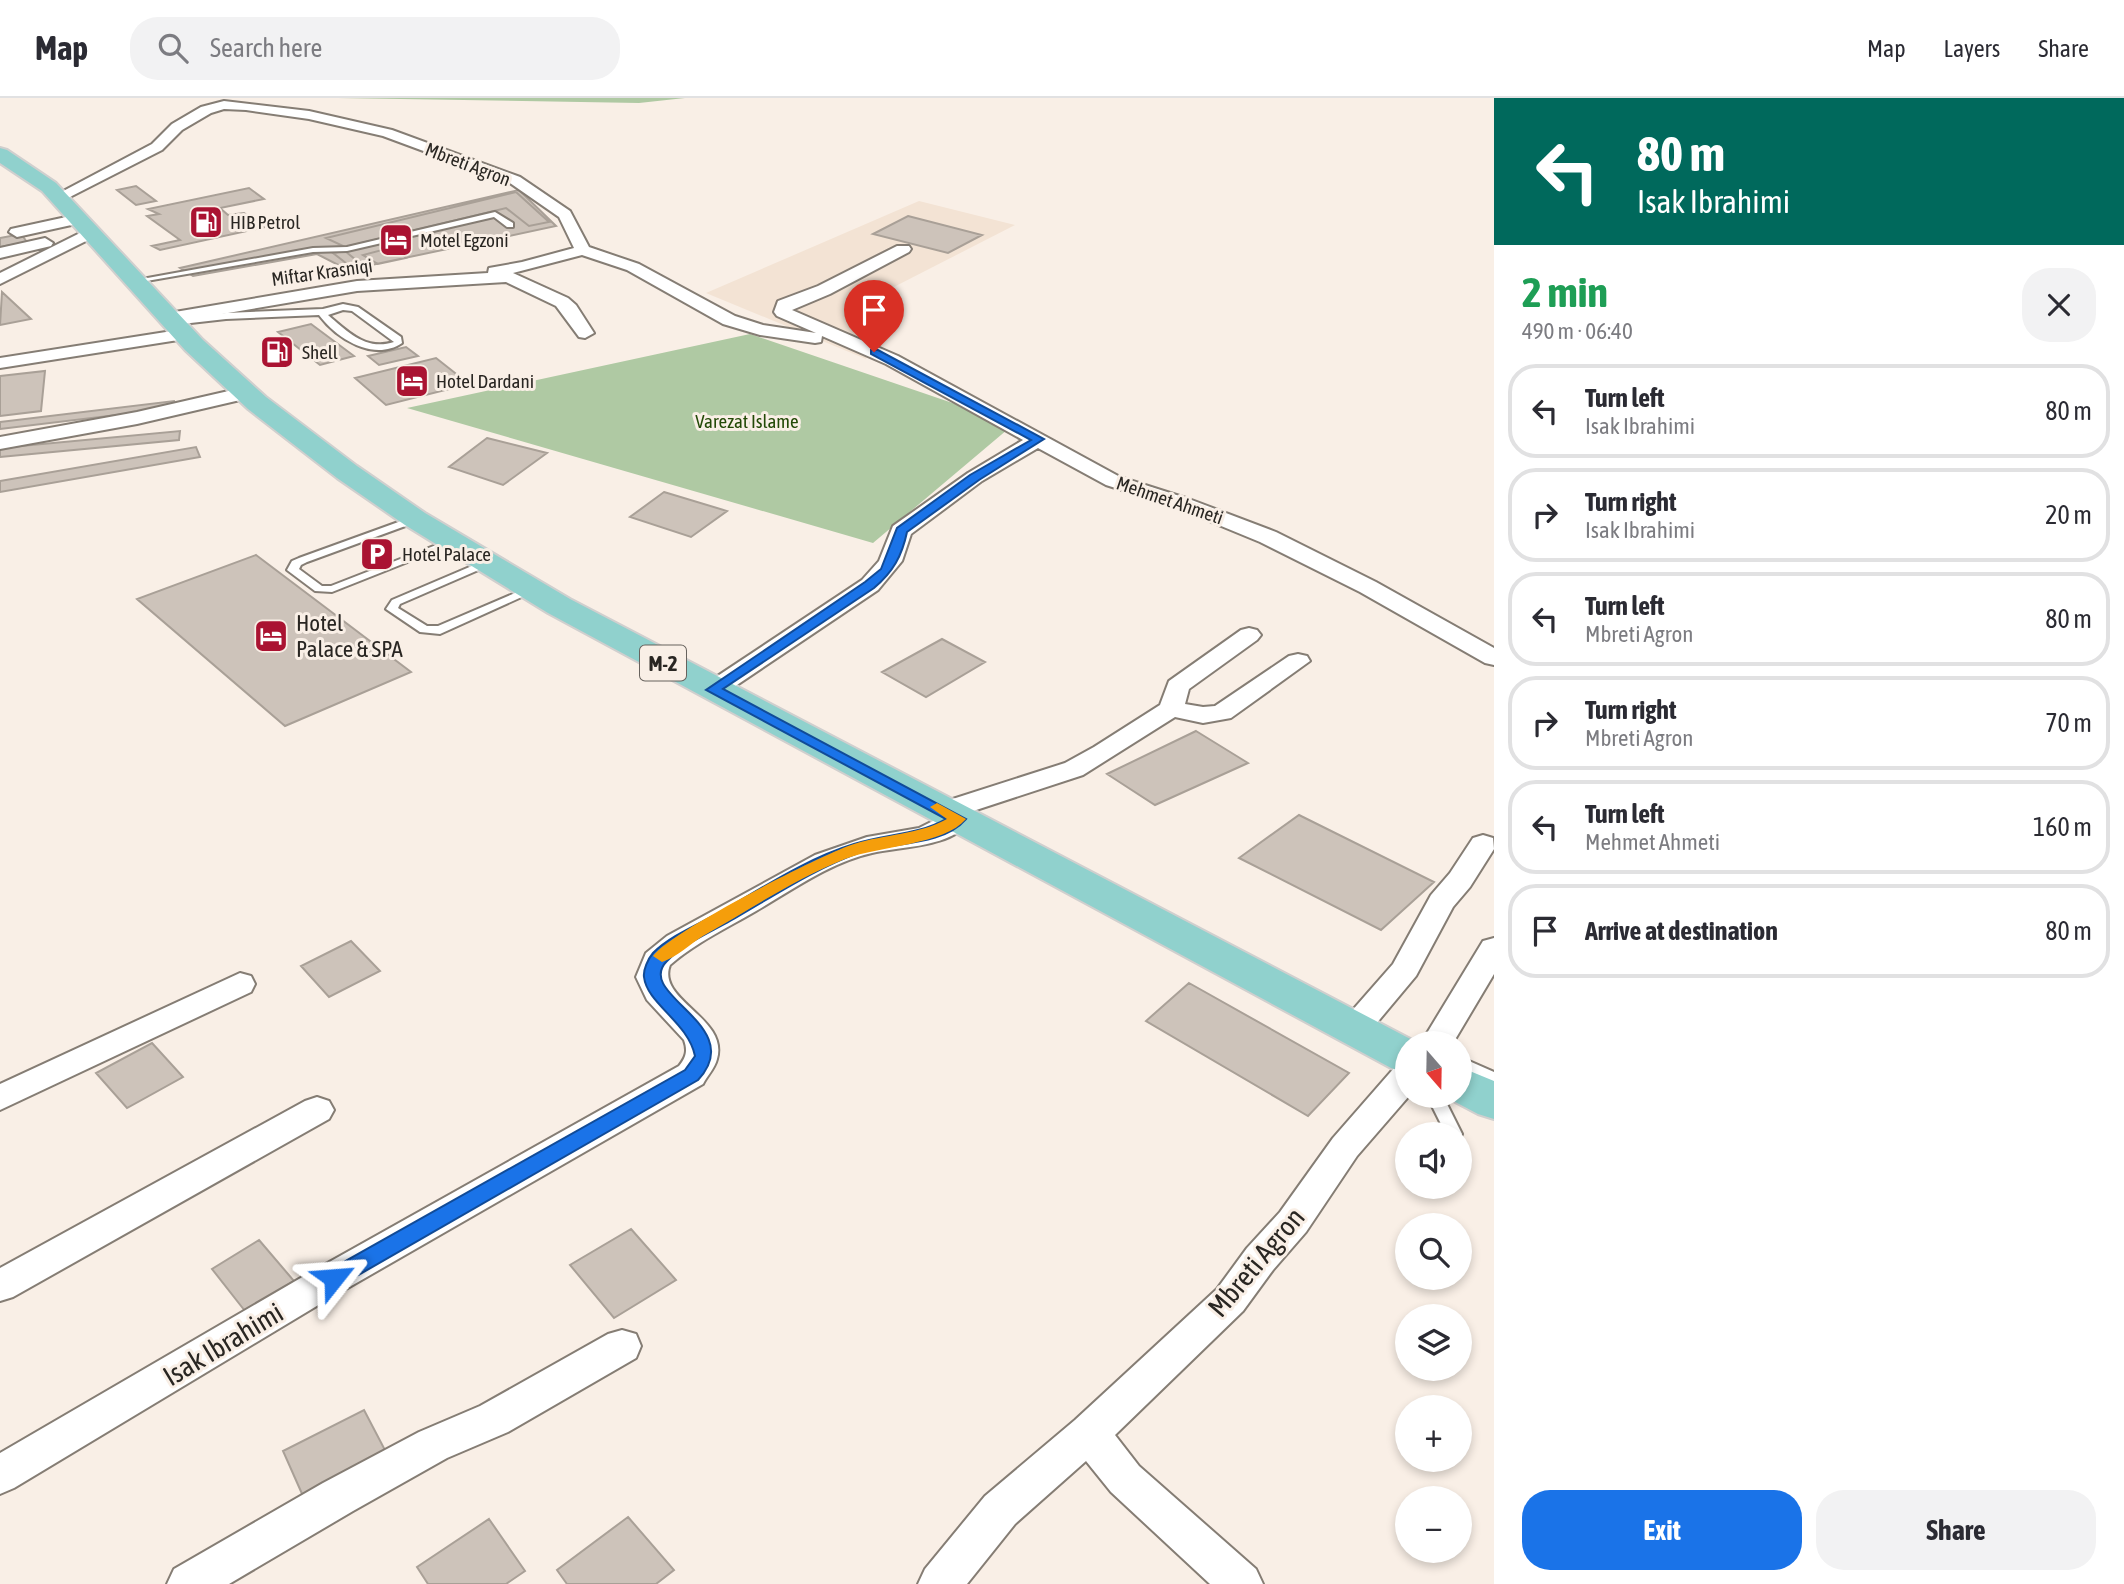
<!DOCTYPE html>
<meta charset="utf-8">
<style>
body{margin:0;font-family:"Asap Condensed",sans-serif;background:#f2f2f3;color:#2b2b33;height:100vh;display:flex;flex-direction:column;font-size:26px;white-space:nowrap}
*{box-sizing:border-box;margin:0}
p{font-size:23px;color:#7c7c81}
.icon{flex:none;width:38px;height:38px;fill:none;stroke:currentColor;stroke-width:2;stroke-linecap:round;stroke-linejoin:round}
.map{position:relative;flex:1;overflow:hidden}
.drawer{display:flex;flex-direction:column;background:#fff;width:630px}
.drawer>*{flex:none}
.banner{background:#00695c;color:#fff;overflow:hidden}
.needle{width:46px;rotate:160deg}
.tools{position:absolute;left:1395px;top:933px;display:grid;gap:14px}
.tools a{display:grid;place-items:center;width:77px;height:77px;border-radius:50%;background:#fff;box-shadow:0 4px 10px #0003;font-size:35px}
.pin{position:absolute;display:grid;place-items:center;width:60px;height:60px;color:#fff;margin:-72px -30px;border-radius:50% 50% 50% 0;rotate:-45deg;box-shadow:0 0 7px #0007}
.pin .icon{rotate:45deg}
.me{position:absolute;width:77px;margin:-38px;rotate:62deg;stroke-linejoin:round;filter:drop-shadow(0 0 5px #0008)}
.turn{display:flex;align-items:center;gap:24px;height:147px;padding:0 28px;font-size:32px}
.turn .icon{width:91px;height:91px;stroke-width:2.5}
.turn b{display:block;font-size:49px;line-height:60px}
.round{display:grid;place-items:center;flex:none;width:74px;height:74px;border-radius:28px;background:#f2f2f3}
.headline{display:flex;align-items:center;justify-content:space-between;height:119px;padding:0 28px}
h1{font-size:42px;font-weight:700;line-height:52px;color:#1e9e55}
.button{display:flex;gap:14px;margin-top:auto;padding:14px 28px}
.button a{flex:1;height:80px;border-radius:28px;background:#1a73e8;color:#fff;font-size:28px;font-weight:700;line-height:80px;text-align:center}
.button a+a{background:#f2f2f3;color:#2b2b33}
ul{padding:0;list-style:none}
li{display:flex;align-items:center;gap:21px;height:94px;margin:0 14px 10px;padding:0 14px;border:4px solid #e1e1e2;border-radius:28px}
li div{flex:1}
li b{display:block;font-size:26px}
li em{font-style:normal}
header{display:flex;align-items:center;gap:42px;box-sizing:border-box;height:98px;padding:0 35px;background:#fff;border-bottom:2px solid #e1e1e2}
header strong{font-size:33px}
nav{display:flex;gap:38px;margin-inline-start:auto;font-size:24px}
.search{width:490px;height:63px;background:#f2f2f3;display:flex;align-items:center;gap:18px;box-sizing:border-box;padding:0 24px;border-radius:28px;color:#7c7c81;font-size:26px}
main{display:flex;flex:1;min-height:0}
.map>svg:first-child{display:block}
</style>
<header>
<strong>Map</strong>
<div class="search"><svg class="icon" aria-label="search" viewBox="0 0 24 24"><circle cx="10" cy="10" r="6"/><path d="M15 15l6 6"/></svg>Search here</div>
<nav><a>Map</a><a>Layers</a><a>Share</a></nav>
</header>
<main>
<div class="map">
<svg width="1494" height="1486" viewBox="0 0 1494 1486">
<rect width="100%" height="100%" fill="#f9efe6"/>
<!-- built -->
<path fill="#f3e3d4" d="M919,103L1015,127L886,193L866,261L706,195Z"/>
<!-- green -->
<path fill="#afc9a3" d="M338,0H685L639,5Z
M750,236L1014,326L873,445L407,310Z"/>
<!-- building -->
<path fill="#cdc3ba" stroke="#a9a097" stroke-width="2" d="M136,88L156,103L136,107L117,92Z
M249,90L264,101L220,110L228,117L244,115L265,129L160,152L152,148L180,142L147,118L159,116L148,111Z
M519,92L556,128L348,172L317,156L193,178L180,170Z
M516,94L549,124L529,128L506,110L345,149L326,140Z
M908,118L982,137L948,155L873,136Z
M21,136L27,144L0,149V140Z
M393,149L406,160L378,166L363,157Z
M345,153L362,167L351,169L333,155Z
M2,194L31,221L0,227Z
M311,226L354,258L320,267L278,234Z
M406,249L418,258L379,267L368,258Z
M436,260L469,286L386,307L355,280Z
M45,273L41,313L0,318V278Z
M174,303L175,310L0,331V324Z
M180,333L179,342L0,359V350Z
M487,340L547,355L503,387L449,369Z
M196,349L200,359L0,394V383Z
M664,394L727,413L691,439L630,419Z
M256,457L411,574L285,628L137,501Z
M942,541L985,564L926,599L882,574Z
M1196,633L1248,665L1155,707L1107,676Z
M1299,717L1434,784L1381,832L1239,760Z
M351,843L380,873L329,899L301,868Z
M1189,885L1349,975L1308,1018L1146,923Z
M152,945L183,979L127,1010L96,975Z
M631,1131L676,1182L614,1220L570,1167Z
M259,1142L294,1183L245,1213L212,1171Z
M364,1312L386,1354L303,1398L283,1353Z
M628,1419L674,1472L656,1486H567L557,1472Z
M489,1421L525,1473L506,1486H428L417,1469Z"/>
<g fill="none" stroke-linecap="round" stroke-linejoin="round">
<!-- lane casing -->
<g stroke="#857d74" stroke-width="4">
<path id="lane" d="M495,114L513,125V129H507L494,119L347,153L313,154L135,185L131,183L313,150L347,149Z
M343,206L358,209L401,239L402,245C374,264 337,241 319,217L226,221L173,227L169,224L173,221L226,215L323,211ZM343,212L352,213L394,244C366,253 348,234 328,217Z
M415,418L419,419V423L307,464L301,467L299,471L322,488H331L449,442L453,441L458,444L332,494L315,493L287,472L292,463L299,460Z
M486,462L492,465L490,467L400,506L398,510L427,528H438L527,490H535L537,492L440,536L420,534L386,511L392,502Z
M1460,959L1494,974V987L1460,972Z
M1427,998H1443L1462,1036L1460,1041V1036H1446Z"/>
</g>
<!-- street casing -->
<g stroke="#857d74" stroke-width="4">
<path id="street" d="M224,3L309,13L392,32L520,79L570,113L589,149L639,166L735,218L763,227L816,235L777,218L774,214L778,203L818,188L897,148H909L911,151L909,154L830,196L792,212L898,258L1120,379L1189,401L1276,434L1376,484L1494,550V567L1485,565L1360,494L1260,444L1175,409L1106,387L1038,350L982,383L911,436L902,463L878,492L722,597L713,599L704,597L701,592L704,587L862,482L879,463L893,428L968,375L1023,342L886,266L822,238L821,244L815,245L760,237L723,226L627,172L582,157L513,175L568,200L576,207L594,235L585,240L579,239L556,208L506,184L357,193L169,225L163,224L160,220L163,216L169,215L357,183L488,175L489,170L522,164L574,150L559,119L510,85L383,38L309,21L246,12L224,11L211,15L182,32L162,52L64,102L59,103L52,99L152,46L172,26L201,9Z
M80,116L88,121L85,124L17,139L9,134L11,131Z
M92,129L98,131L100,134L98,137L0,186V175Z
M45,140L53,145L51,148L0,160V150Z
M185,231L194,236L191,240L0,270V260Z
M246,289L255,295L253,299L137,326L0,351V339L137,314Z
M1249,530L1257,532L1261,537L1257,542L1189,591L1185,606L1203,609L1215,608L1289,558L1298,556L1307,558L1310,563L1231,620L1203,625L1175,619L1083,677L967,715L972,721C952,750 903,748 872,755C831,764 792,792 756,813C727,830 695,845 670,867C656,902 729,920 717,961C715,970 707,978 703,986L325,1203L14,1390L0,1396V1355L299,1181L679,968C686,959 688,953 684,942L647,902L636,879L646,855L667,838L815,757L867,739L919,730L939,720L934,719L930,713L934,707L1065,665L1094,649L1160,607L1169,583L1241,532Z
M1483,737L1493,740L1494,751L1470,789L1453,809L1416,878L1365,939L1354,942L1343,939L1338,931L1343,923L1393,866L1431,797L1450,775L1473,740Z
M1494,840V876L1453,945H1421L1483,843Z
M240,875L251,878L255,886L251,894L0,1012V986Z
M1407,966V998H1409L1357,1058L1306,1134L1273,1172L1243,1213L1115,1337L1139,1368L1256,1471L1263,1486H1210L1111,1394L1086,1363L1015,1426L967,1486H918L925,1471L985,1398L1075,1322L1217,1191L1247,1150L1280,1114L1333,1040L1395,969Z
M317,999L329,1003L334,1012L329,1021L13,1199L0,1203V1170L305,1003Z
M622,1232L636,1236L641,1248L636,1260L508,1334L447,1360L353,1413L229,1486H167L174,1471L323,1385L419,1334L480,1308L608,1236Z"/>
</g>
<!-- primary casing -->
<g stroke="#d0cfce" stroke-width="4">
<path id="primary" d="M0,50L7,52L56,85L203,242L266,299L357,368L425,415L570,501L1418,945H1407V975L1391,970L548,515L405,427L337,380L248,311L185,252L42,93L0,65Z
M1460,969L1494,983V1021L1478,1016L1444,998H1460Z"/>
</g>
<!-- lane -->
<use href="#lane" fill="#fff" fill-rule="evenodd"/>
<!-- street -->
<use href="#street" fill="#fff" fill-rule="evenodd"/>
<!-- primary -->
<use href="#primary" fill="#90d1cd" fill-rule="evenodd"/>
</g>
<!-- route -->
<path fill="#1a73e8" stroke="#114b97" stroke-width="2" d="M871,252H878L1044,341L979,382L907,434C902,458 893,474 874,490L723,591L966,721C943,748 893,744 861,754C815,770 772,799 730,823C709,835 683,846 667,863C633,897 749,927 698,982L341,1187L334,1189L326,1187L323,1180L326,1174L685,972L695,958C688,924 647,906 644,879C643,872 648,861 653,855C670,838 697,827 717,816C761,791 805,761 854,746C885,736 918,737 946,721L706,592L865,484L881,471L897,430L970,377L1031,342L871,256Z"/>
<!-- slow -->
<path fill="#f59e0b" d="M937,705L966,721C944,747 878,748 845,761C795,781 749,812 703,838C690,846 677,859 662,864L653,858C668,835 822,756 854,746C885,736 918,737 947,721L930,709Z"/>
<!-- icons -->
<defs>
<g id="fuel-square" transform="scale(1.75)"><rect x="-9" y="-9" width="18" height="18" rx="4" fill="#aa1332" stroke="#f9efe6"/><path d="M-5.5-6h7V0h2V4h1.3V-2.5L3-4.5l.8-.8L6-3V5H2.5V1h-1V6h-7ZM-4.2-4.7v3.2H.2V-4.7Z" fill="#fff"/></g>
<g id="hotel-square" transform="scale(1.75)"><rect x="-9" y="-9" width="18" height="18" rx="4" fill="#aa1332" stroke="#f9efe6"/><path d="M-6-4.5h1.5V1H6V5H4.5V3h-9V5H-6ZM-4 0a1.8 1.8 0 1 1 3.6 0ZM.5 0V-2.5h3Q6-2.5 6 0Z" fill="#fff"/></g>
<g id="parking-square" transform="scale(1.75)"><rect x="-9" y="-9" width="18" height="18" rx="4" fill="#aa1332" stroke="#f9efe6"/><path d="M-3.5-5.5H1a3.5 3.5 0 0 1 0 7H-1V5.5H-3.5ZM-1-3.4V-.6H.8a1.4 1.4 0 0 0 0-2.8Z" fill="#fff"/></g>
</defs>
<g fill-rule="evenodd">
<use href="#fuel-square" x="206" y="124"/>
<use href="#hotel-square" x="396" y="142"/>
<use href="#fuel-square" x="277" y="254"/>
<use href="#hotel-square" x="412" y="283"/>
<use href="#parking-square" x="377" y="456"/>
<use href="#hotel-square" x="271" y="538"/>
</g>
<g text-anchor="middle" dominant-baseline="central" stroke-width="6" stroke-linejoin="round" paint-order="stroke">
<!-- far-street labels -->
<g font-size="19" fill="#292622" stroke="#f9efe6">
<text transform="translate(468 66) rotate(21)">Mbreti Agron</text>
<text transform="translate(322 174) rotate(-8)">Miftar Krasniqi</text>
<text transform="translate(1170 402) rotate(19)">Mehmet Ahmeti</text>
</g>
<!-- far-poi labels -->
<g font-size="19" fill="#292622" stroke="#f9efe6" text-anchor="start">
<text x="230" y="124">HIB Petrol</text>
<text x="420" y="142">Motel Egzoni</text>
<text x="302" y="254">Shell</text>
<text x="436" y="283">Hotel Dardani</text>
<text x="402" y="456">Hotel Palace</text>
</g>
<!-- far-park labels -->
<g font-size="19" fill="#234a07" stroke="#f9efe6">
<text x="747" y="323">Varezat Islame</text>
</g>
<!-- shield labels -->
<rect fill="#f9efe6" stroke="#67625d" stroke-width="2" x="640" y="547.5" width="46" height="35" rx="5"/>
<g font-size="21" font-weight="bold" fill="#292622">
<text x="663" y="565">M-2</text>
</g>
<!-- poi labels -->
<g font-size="23" fill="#292622" stroke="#f9efe6" text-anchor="start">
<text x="296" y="525">Hotel<tspan x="296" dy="26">Palace &amp; SPA</tspan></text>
</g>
<!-- near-street labels -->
<g font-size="28" fill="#292622" stroke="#f9efe6">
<text transform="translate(1256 1164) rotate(-50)">Mbreti Agron</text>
<text transform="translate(223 1246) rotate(-31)">Isak Ibrahimi</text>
</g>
</g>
</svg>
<div class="tools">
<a><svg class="needle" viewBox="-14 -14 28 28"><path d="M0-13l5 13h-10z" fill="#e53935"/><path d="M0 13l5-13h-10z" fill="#7c7c81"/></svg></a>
<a><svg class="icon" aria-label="sound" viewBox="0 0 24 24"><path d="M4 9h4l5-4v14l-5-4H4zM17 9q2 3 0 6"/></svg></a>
<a><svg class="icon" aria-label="search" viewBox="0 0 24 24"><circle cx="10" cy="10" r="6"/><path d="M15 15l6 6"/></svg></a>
<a><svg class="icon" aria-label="layers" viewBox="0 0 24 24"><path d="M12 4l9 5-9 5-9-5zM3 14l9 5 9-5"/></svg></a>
<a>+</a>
<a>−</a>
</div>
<div class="pin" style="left:874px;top:254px;background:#d93025"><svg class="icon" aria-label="arrive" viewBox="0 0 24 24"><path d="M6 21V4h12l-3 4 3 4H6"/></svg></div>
<svg class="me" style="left:334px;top:1180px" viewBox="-20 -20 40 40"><path d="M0-17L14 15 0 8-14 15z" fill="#1a73e8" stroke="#fff" stroke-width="4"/></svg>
</div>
<section class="drawer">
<div class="banner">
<div class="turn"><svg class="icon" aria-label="left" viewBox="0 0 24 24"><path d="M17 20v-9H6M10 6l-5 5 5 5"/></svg><div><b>80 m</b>Isak Ibrahimi</div></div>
</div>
<div class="headline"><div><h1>2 min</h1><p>490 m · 06:40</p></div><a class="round"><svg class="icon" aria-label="close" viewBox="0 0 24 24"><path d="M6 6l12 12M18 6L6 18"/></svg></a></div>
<ul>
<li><svg class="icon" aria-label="left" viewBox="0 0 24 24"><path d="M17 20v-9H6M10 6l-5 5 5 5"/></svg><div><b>Turn left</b><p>Isak Ibrahimi</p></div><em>80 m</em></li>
<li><svg class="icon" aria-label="right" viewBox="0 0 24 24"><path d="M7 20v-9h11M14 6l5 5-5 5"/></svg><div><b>Turn right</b><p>Isak Ibrahimi</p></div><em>20 m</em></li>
<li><svg class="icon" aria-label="left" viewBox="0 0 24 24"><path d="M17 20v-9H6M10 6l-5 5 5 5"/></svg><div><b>Turn left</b><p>Mbreti Agron</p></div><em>80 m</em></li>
<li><svg class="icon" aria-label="right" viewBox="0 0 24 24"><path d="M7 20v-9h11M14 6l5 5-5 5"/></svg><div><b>Turn right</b><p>Mbreti Agron</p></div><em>70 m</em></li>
<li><svg class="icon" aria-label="left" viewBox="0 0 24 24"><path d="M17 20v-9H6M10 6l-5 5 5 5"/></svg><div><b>Turn left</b><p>Mehmet Ahmeti</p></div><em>160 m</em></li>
<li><svg class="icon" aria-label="arrive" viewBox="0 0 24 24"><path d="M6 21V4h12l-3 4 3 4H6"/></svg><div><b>Arrive at destination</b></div><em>80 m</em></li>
</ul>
<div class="button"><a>Exit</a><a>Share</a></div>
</section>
</main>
